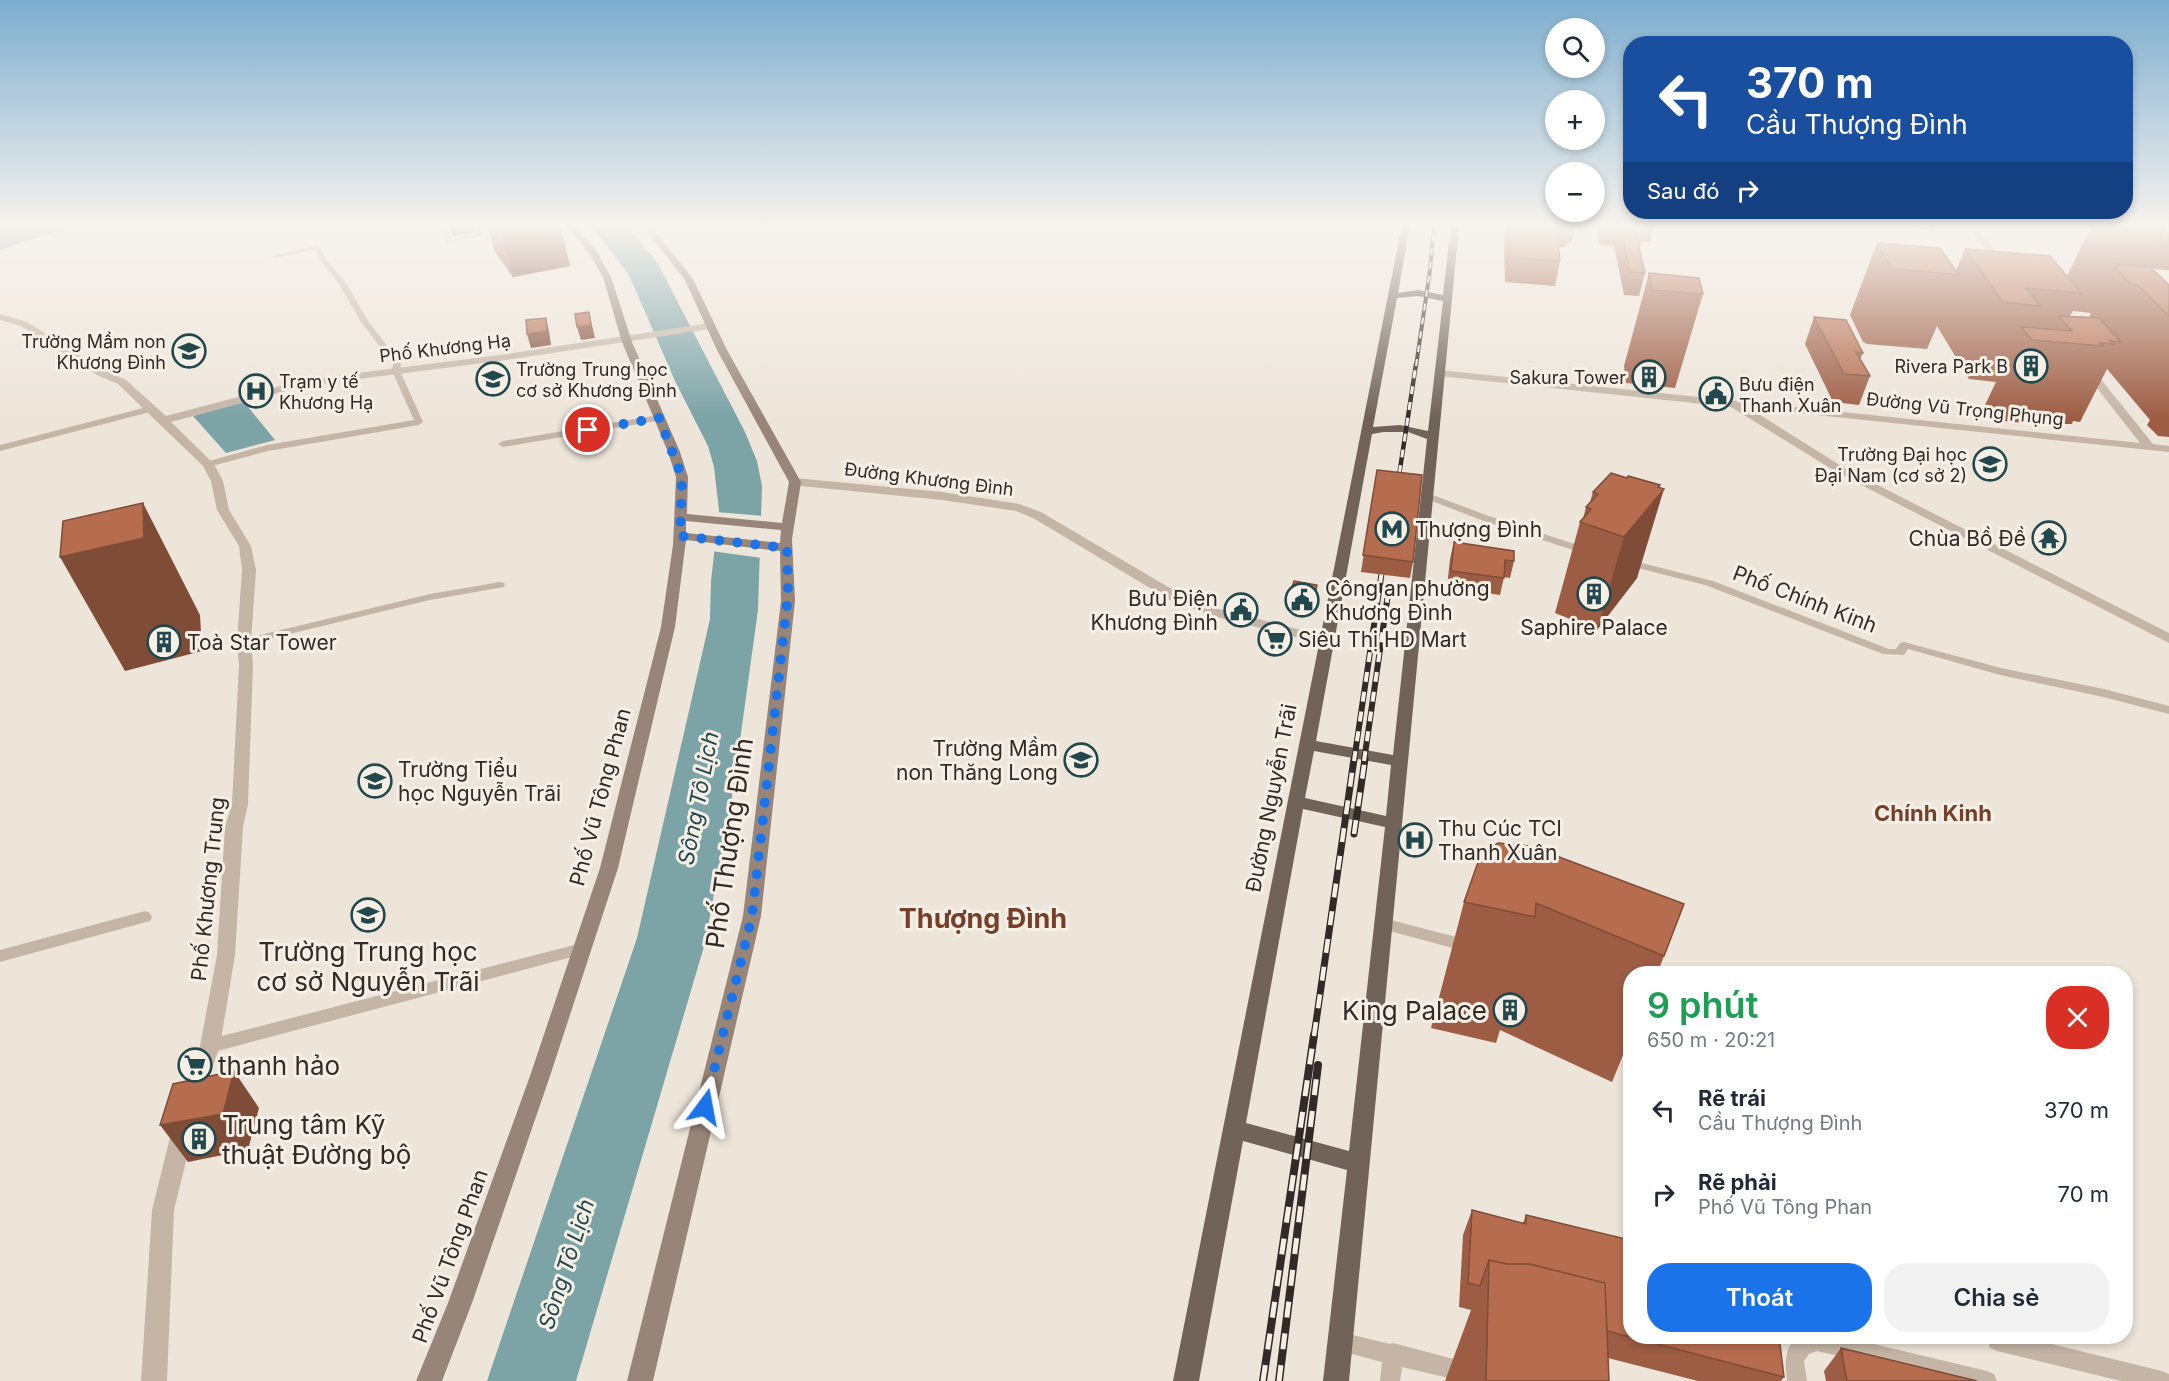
<!DOCTYPE html>
<html lang="vi">
<meta charset="utf-8">
<style>
body{margin:0;font-family:Inter,sans-serif;background:#f2f2f3;color:#1f2937;height:100vh;display:flex;flex-direction:column;font-size:22px;white-space:nowrap}
*{box-sizing:border-box;margin:0}
p{font-size:20px;color:#747a83}
.icon{flex:none;width:33px;height:33px;fill:none;stroke:currentColor;stroke-width:2;stroke-linecap:round;stroke-linejoin:round}
.map{position:relative;flex:1;overflow:hidden}
.side{position:absolute;left:1623px;top:966px;width:510px;height:378px;display:flex;flex-direction:column;background:#fff;border-radius:24px;box-shadow:0 3px 9px #0003}
.side>*{flex:none}
.banner{position:absolute;left:1623px;top:36px;width:510px;height:183px;border-radius:24px;box-shadow:0 3px 9px #0003;background:#1a4fa0;color:#fff;overflow:hidden}
.tools{position:absolute;left:1545px;top:18px;display:grid;gap:12px}
.tools a{display:grid;place-items:center;width:60px;height:60px;border-radius:50%;background:#fff;box-shadow:0 3px 9px #0003;font-size:30px}
.pin{position:absolute;display:grid;place-items:center;width:51px;height:51px;color:#fff;margin:-26px;border:3px solid #fff;border-radius:50%;box-shadow:0 2px 6px #0007}
.me{position:absolute;width:66px;margin:-33px;rotate:13deg;stroke-linejoin:round;filter:drop-shadow(0 0 4px #0008)}
.turn{display:flex;align-items:center;gap:21px;height:126px;padding:0 24px;font-size:27px}
.turn .icon{width:78px;height:78px;stroke-width:2.5}
.turn b{display:block;font-size:42px;line-height:51px}
.then{display:flex;align-items:center;height:57px;padding:0 24px;background:#0003;gap:12px;font-size:22px}
.round{display:grid;place-items:center;flex:none;width:63px;height:63px;border-radius:24px;background:#f2f2f3}
.head{display:flex;align-items:center;justify-content:space-between;height:102px;padding:0 24px}
h1{font-size:36px;font-weight:600;line-height:45px;color:#1e9e55}
.primary-button{display:flex;gap:12px;margin-top:auto;padding:12px 24px}
.primary-button a{flex:1;height:69px;border-radius:24px;background:#1a73e8;color:#fff;font-size:24px;font-weight:600;line-height:69px;text-align:center}
.primary-button a+a{background:#f2f2f3;color:#1f2937}
ul{padding:0;list-style:none}
li{display:flex;align-items:center;gap:18px;height:84px;padding:0 24px}
li div{flex:1}
li b{display:block;font-size:22px}
li em{font-style:normal}
.map>svg:first-child{display:block}
</style>
<div class="map">
<svg width="2169" height="1381" viewBox="0 0 2169 1381">
<rect width="100%" height="100%" fill="#ede5da"/>
<!-- water -->
<path fill="#7ca3a6" d="M0,225H53L63,229L0,250Z
M591,225H627L658,264L745,432L757,461L762,486L758,610L733,791L705,943L576,1381H487L637,938L710,619L711,581L719,510L714,467L708,446L675,381L629,275Z
M244,402L275,440L226,453L193,416Z"/>
<!-- pier -->
<path fill="#ede5da" d="M716,512L765,516L762,558L711,551Z"/>
<g fill="none" stroke-linecap="round" stroke-linejoin="round">
<!-- minor -->
<path fill="#c4b5a7" fill-rule="evenodd" d="M442,225H448L451,239L476,235L474,225H480L483,236L446,242Z
M317,246L319,247L328,262L346,283L368,321L401,364L400,371L423,422L419,425L268,451L208,467L205,466V462L267,445L414,420L392,371L393,364L361,322L339,284L323,264L315,250L274,258L271,256Z
M151,406L154,407V411L0,451V445Z
M659,415L662,416V420L503,447L498,444L503,441Z
M1427,493L1489,516L1590,549L1591,551L1590,553H1582L1481,520L1424,498L1422,496Z
M1626,559L1713,581L1889,649H1896L1900,643L1904,642L2001,668L2104,689L2169,706V714L2103,697L2000,675L1908,649L1904,655L1883,654L1705,585L1622,564L1621,562Z
M500,582L504,583L505,585L504,587L430,600L244,645L238,642L240,640L430,594Z
M145,911L150,913L152,917L150,921L0,962V950Z
M1383,918L1468,940L1473,942L1476,946L1473,950L1468,952L1378,928L1376,924L1378,920Z
M582,943L587,945L590,949L587,953L210,1053L204,1051L202,1046L204,1041L210,1039Z
M1340,1332L1390,1344L1393,1343L1465,1362L1472,1365L1475,1372L1472,1379L1461,1381L1402,1367L1400,1381H1380L1382,1362L1333,1349L1330,1342L1333,1335Z
M1801,1336H1840L1987,1371L1994,1374L1997,1381H1944L1817,1351L1809,1354L1804,1361L1807,1381H1787C1785,1365 1783,1344 1801,1336Z
M1987,1336H2019L2162,1371L2169,1374V1381H2121L1997,1351L1990,1348Z"/>
<!-- tertiary -->
<path fill="#c4b5a7" fill-rule="evenodd" d="M1966,225H1974L2006,265V269H2000Z
M0,314L27,322L105,371L126,380L166,416L303,380L507,354L710,323L715,326L710,329L507,360L304,386L171,422L214,464L223,481L229,510L251,546L256,570L251,642L253,665L248,804L243,827L235,955L220,1046L202,1097L199,1103L192,1106L185,1103L182,1097L200,1046L217,955L225,827L232,804L239,665L237,642L242,570L239,546L217,510L211,481L203,466L118,384L97,375L21,326L0,320Z
M2087,366L2091,367L2153,444L2169,446V452L1749,408L1846,469L2169,633V643L1838,473L1731,407L1439,376L1434,373L1439,370L2140,443L2082,369Z
M795,478L942,492L1019,504L1041,512L1180,594L1219,609L1332,638L1334,641L1327,645L1209,615L1170,600L1033,518L1016,511L942,500L791,485L789,482Z
M183,1120L191,1122L194,1129L174,1210L167,1381H141L152,1210L172,1129L175,1122Z"/>
<!-- secondary -->
<path fill="#978579" fill-rule="evenodd" d="M566,225H574L597,252L611,277L632,342L680,452L688,477L687,514L782,523L789,482L717,350L685,280L642,225H650L693,279L727,350L801,482L792,539L795,601L761,916L653,1381H627L743,916L781,601L780,551L686,540L675,627L618,868L550,1076L472,1303L442,1381H416L448,1303L530,1076L600,868L661,627L673,545L676,477L668,452L622,342L603,277L590,255ZM686,521L781,530L780,543L686,533Z"/>
<!-- primary -->
<path fill="#71635a" fill-rule="evenodd" d="M1402,225H1410L1398,293L1418,290L1443,295L1451,225H1459L1349,1381H1323L1347,1170L1243,1141L1199,1381H1173ZM1418,296L1443,301L1428,431L1400,425L1373,427L1397,298ZM1384,432H1408L1427,439L1393,755L1316,741L1372,434ZM1314,751L1391,765L1386,816L1305,798ZM1303,809L1385,827L1349,1151L1246,1123Z"/>
<!-- rail-far4 casing -->
<g stroke="#312a27" stroke-width="4">
<path id="rail-far4" d="M1416,366L1430,270L1434,225"/>
</g>
<!-- rail-far3 casing -->
<g stroke="#312a27" stroke-width="4.5">
<path id="rail-far3" d="M1397,489L1416,364"/>
</g>
<!-- rail-far2 casing -->
<g stroke="#312a27" stroke-width="6">
<path id="rail-far2" d="M1354,761L1384,557
M1364,761L1388,594"/>
</g>
<!-- rail-far1 casing -->
<g stroke="#312a27" stroke-width="7">
<path id="rail-far1" d="M1354,834L1365,759
M1314,1036L1354,759"/>
</g>
<!-- rail casing -->
<g stroke="#312a27" stroke-width="8">
<path id="rail" d="M1263,1381L1314,1035
M1279,1381L1318,1065"/>
</g>
<!-- rail-far4 -->
<use href="#rail-far4" stroke="#f6efe5" stroke-width="2" stroke-dasharray="7" stroke-linecap="butt"/>
<!-- rail-far3 -->
<use href="#rail-far3" stroke="#f6efe5" stroke-width="3" stroke-dasharray="8" stroke-linecap="butt"/>
<!-- rail-far2 -->
<use href="#rail-far2" stroke="#f6efe5" stroke-width="4" stroke-dasharray="10" stroke-linecap="butt"/>
<!-- rail-far1 -->
<use href="#rail-far1" stroke="#f6efe5" stroke-width="4.5" stroke-dasharray="14" stroke-linecap="butt"/>
<!-- rail -->
<use href="#rail" stroke="#f6efe5" stroke-width="5" stroke-dasharray="16" stroke-linecap="butt"/>
</g>
<!-- wall -->
<path fill="#9d5d44" fill-rule="evenodd" d="M487,225H560L570,266L513,277L495,252Z
M1472,225H1484L1483,228L1472,227Z
M1506,225H1575L1571,243L1567,242L1566,247H1559L1560,261L1555,286L1505,282L1504,235Z
M1596,225H1655L1650,242H1641L1640,245H1638L1645,273L1639,296L1624,295L1614,246L1600,245Z
M1887,225H1937L1934,232Z
M2092,225H2162L2166,228L2164,231L2169,233V270L2153,269L2169,285V437L2158,436L2147,425L2150,420L2107,369L2080,422L2073,421L2072,424H2064L2062,427L1994,420L1985,405L1996,382L1969,379L1937,326L1927,349L1867,344L1863,342L1850,315L1877,243L1956,271L1965,249L2067,276ZM2073,311L2091,313L2089,317L2070,316Z
M1649,273L1703,294L1675,388L1626,383L1624,366Z
M1814,317L1863,353L1860,359L1870,376L1859,405L1833,402L1805,344Z
M1377,470L1413,562L1410,578L1361,572Z
M1659,487L1637,578L1597,630L1555,613L1580,522L1583,519L1586,507L1590,502L1593,492Z
M1454,542L1514,561L1510,578L1504,577L1500,595L1447,587L1450,559Z
M1317,585L1316,596L1313,608L1289,604L1290,593Z
M1478,862L1664,956L1657,974H1630V1038L1612,1082L1500,1030L1496,1043L1431,1028L1464,902Z
M1472,1210L1523,1223L1526,1215L1784,1377L1781,1381H1698L1608,1358L1609,1381H1445L1471,1310L1459,1307L1463,1235Z
M1841,1348L1977,1381H1826L1824,1371Z"/>
<!-- shaded-wall -->
<path fill="#7f4c37" d="M449,225H473V233L453,236Z
M499,225H560L570,266L513,277Z
M589,312L595,338L581,340L577,327Z
M546,318L549,331L551,345L531,348L527,334Z
M1660,485L1655,500L1664,489L1637,578L1597,630L1624,537Z
M143,503L200,615L202,651L125,671L60,557Z
M1317,585L1316,596L1313,608L1314,597Z
M234,1071L259,1108L248,1150L188,1162L160,1125Z"/>
<!-- building -->
<path fill="#b66c4f" stroke="#7f4c37" stroke-width="1.5" d="M1509,225H1556L1560,261L1510,257Z
M1620,225H1634L1645,273L1630,272Z
M2125,225H2162L2166,228Z
M2164,231H2167L2169,233V244L2161,243L2159,241Z
M1877,243L1940,248L1959,275L1896,269L1891,268Z
M1965,249L2050,256L2081,293L2026,288L2040,306L2003,302Z
M2116,264L2150,267L2169,285V316L2143,290L2137,285L2131,284L2114,267H2119Z
M1649,273L1699,278L1703,294L1652,290Z
M589,312L591,325L577,327L575,314Z
M2059,316L2099,318L2121,342L2110,341L2113,344L2100,343L2103,346L2032,340L2021,327L2072,331Z
M1814,317L1846,320L1863,353L1856,352L1870,376L1844,374Z
M546,318L547,331L527,334L526,320Z
M1377,470L1422,475L1413,562L1363,555Z
M1611,473L1627,478L1628,476L1660,485L1658,487L1664,489L1624,537L1580,522L1591,509L1586,507L1598,494L1593,492Z
M143,503L144,538L60,557L63,521Z
M1454,542L1514,551V561L1505,560L1504,578L1451,571Z
M1294,581L1317,585L1314,597L1290,593Z
M1498,843L1530,846L1684,904L1664,956L1536,903L1535,917L1464,902L1478,862L1487,851Z
M234,1071L223,1114L160,1125L173,1084Z
M1472,1210L1526,1224V1215L1630,1240V1336H1779L1784,1377L1607,1331L1605,1283L1530,1264H1506L1489,1260L1480,1286L1468,1283Z
M1489,1260L1506,1264H1530L1605,1283L1609,1381H1486Z
M1841,1348L1977,1381H1847Z"/>
<!-- sky -->
<linearGradient id="sky" x2="0" y2="1"><stop stop-color="#7dadce"/><stop offset="0.54" stop-color="#f7f3ee"/><stop offset="1" stop-color="#f7f3ee" stop-opacity="0"/></linearGradient>
<rect width="2169" height="418" fill="url(#sky)"/>
<g fill="none" stroke-linecap="round" stroke-linejoin="round">
<!-- route -->
<path stroke="#1a73e8" stroke-width="10" stroke-dasharray="0 18" d="M588,430L659,418L682,477L680,536L787,548L788,595L752,916L705,1107"/>
</g>
<!-- icons -->
<defs>
<g id="school-ring" transform="scale(1.725)"><circle r="9.5" fill="#f6efe5" stroke="#22484d" stroke-width="1.5"/><path d="M0-5L7-2L0 1L-7-2ZM-4 1L0 2.5L4 1V4Q0 6-4 4Z" fill="#22484d"/></g>
<g id="building-ring" transform="scale(1.725)"><circle r="9.5" fill="#f6efe5" stroke="#22484d" stroke-width="1.5"/><path d="M-4-6H4V6H1V3H-1V6H-4ZM-2.5-4.3h1.7v1.8h-1.7ZM.8-4.3h1.7v1.8H.8ZM-2.5-1h1.7V.8h-1.7ZM.8-1h1.7V.8H.8Z" fill="#22484d"/></g>
<g id="hospital-ring" transform="scale(1.725)"><circle r="9.5" fill="#f6efe5" stroke="#22484d" stroke-width="1.5"/><path d="M-5-5h3v3.5h4V-5h3V5h-3V1.5h-4V5h-3Z" fill="#22484d"/></g>
<g id="civic-ring" transform="scale(1.725)"><circle r="9.5" fill="#f6efe5" stroke="#22484d" stroke-width="1.5"/><path d="M-.6-6.5H3V-4.5H.6V-3L4-1V1h2V6H-6V1h2V-1L-.6-3ZM-1.2 2.5V6h2.4V2.5Z" fill="#22484d"/></g>
<g id="university-ring" transform="scale(1.725)"><circle r="9.5" fill="#f6efe5" stroke="#22484d" stroke-width="1.5"/><path d="M0-5L7-2L0 1L-7-2ZM-4 1L0 2.5L4 1V4Q0 6-4 4Z" fill="#22484d"/></g>
<g id="metro-ring" transform="scale(1.725)"><circle r="9.5" fill="#f6efe5" stroke="#22484d" stroke-width="1.5"/><path d="M-5.5 5V-5H-3L0 0L3-5H5.5V5H3V-.5L0 4L-3-.5V5Z" fill="#22484d"/></g>
<g id="temple-ring" transform="scale(1.725)"><circle r="9.5" fill="#f6efe5" stroke="#22484d" stroke-width="1.5"/><path d="M0-6L5-2H3V0L6.5 2.5H4V6H1.5V3h-3V6H-4V2.5H-6.5L-3 0V-2H-5Z" fill="#22484d"/></g>
<g id="supermarket-ring" transform="scale(1.725)"><circle r="9.5" fill="#f6efe5" stroke="#22484d" stroke-width="1.5"/><path d="M-6-5.5h2.5l.6 2H6L4.5 2H-2.5L-4.4-4H-6ZM-1.5 3.2a1.3 1.3 0 1 0 .1 0ZM3 3.2a1.3 1.3 0 1 0 .1 0Z" fill="#22484d"/></g>
</defs>
<g fill-rule="evenodd">
<use href="#school-ring" x="189" y="351"/>
<use href="#building-ring" x="2031" y="366"/>
<use href="#building-ring" x="1649" y="377"/>
<use href="#school-ring" x="493" y="379"/>
<use href="#hospital-ring" x="256" y="391"/>
<use href="#civic-ring" x="1716" y="394"/>
<use href="#university-ring" x="1990" y="464"/>
<use href="#metro-ring" x="1392" y="529"/>
<use href="#temple-ring" x="2049" y="538"/>
<use href="#building-ring" x="1594" y="594"/>
<use href="#civic-ring" x="1302" y="600"/>
<use href="#civic-ring" x="1241" y="610"/>
<use href="#supermarket-ring" x="1275" y="639"/>
<use href="#building-ring" x="164" y="642"/>
<use href="#school-ring" x="1081" y="760"/>
<use href="#school-ring" x="375" y="781"/>
<use href="#hospital-ring" x="1415" y="840"/>
<use href="#school-ring" x="368" y="915"/>
<use href="#building-ring" x="1510" y="1010"/>
<use href="#supermarket-ring" x="195" y="1065"/>
<use href="#building-ring" x="199" y="1139"/>
</g>
<g text-anchor="middle" dominant-baseline="central" stroke-width="6" stroke-linejoin="round" paint-order="stroke">
<!-- far-poi labels -->
<g font-size="18" fill="#312a27" stroke="#f6efe5" text-anchor="end">
<text x="166" y="341">Trường Mầm non<tspan x="166" dy="21">Khương Đình</tspan></text>
<text x="2008" y="366">Rivera Park B</text>
<text x="516" y="369" text-anchor="start">Trường Trung học<tspan x="516" dy="21">cơ sở Khương Đình</tspan></text>
<text x="1626" y="377">Sakura Tower</text>
<text x="279" y="381" text-anchor="start">Trạm y tế<tspan x="279" dy="21">Khương Hạ</tspan></text>
<text x="1739" y="384" text-anchor="start">Bưu điện<tspan x="1739" dy="21">Thanh Xuân</tspan></text>
<text x="1967" y="454">Trường Đại học<tspan x="1967" dy="21">Đại Nam (cơ sở 2)</tspan></text>
</g>
<!-- far-street labels -->
<g font-size="18" fill="#312a27" stroke="#f6efe5">
<text transform="translate(445 348) rotate(-7)">Phố Khương Hạ</text>
<text transform="translate(1965 409) rotate(6)">Đường Vũ Trọng Phụng</text>
<text transform="translate(929 479) rotate(7)">Đường Khương Đình</text>
</g>
<!-- poi labels -->
<g font-size="21" fill="#312a27" stroke="#f6efe5" text-anchor="start">
<text x="1415" y="529">Thượng Đình</text>
<text x="2026" y="538" text-anchor="end">Chùa Bồ Đề</text>
<text x="1325" y="588">Công an phường<tspan x="1325" dy="24">Khương Đình</tspan></text>
<text x="1218" y="598" text-anchor="end">Bưu Điện<tspan x="1218" dy="24">Khương Đình</tspan></text>
<text x="1594" y="627" text-anchor="middle">Saphire Palace</text>
<text x="1298" y="639">Siêu Thị HD Mart</text>
<text x="187" y="642">Toà Star Tower</text>
<text x="1058" y="748" text-anchor="end">Trường Mầm<tspan x="1058" dy="24">non Thăng Long</tspan></text>
<text x="398" y="769">Trường Tiểu<tspan x="398" dy="24">học Nguyễn Trãi</tspan></text>
<text x="1438" y="828">Thu Cúc TCI<tspan x="1438" dy="24">Thanh Xuân</tspan></text>
</g>
<!-- street labels -->
<g font-size="21" fill="#312a27" stroke="#f6efe5">
<text transform="translate(1805 599) rotate(21)">Phố Chính Kinh</text>
<text transform="translate(600 797) rotate(-75)">Phố Vũ Tông Phan</text>
<text transform="translate(1271 798) rotate(-79)">Đường Nguyễn Trãi</text>
<text transform="translate(208 889) rotate(-84)">Phố Khương Trung</text>
<text transform="translate(450 1256) rotate(-70)">Phố Vũ Tông Phan</text>
</g>
<!-- water labels -->
<g font-size="22" font-style="italic" fill="#22484d" stroke="#f6efe5">
<text transform="translate(698 798) rotate(-79)">Sông Tô Lịch</text>
<text transform="translate(566 1264) rotate(-72)">Sông Tô Lịch</text>
</g>
<!-- neighbourhood labels -->
<g font-size="22" font-weight="bold" fill="#763f2a" stroke="#f6efe5">
<text x="1933" y="813">Chính Kinh</text>
</g>
<!-- near-street labels -->
<g font-size="26" fill="#312a27" stroke="#f6efe5">
<text transform="translate(729 843) rotate(-82)">Phố Thượng Đình</text>
</g>
<!-- near-poi labels -->
<g font-size="26" fill="#312a27" stroke="#f6efe5" text-anchor="start">
<text x="368" y="951" text-anchor="middle">Trường Trung học<tspan x="368" dy="30">cơ sở Nguyễn Trãi</tspan></text>
<text x="1487" y="1010" text-anchor="end">King Palace</text>
<text x="218" y="1065">thanh hảo</text>
<text x="222" y="1124">Trung tâm Kỹ<tspan x="222" dy="30">thuật Đường bộ</tspan></text>
</g>
<!-- near-neighbourhood labels -->
<g font-size="27" font-weight="bold" fill="#763f2a" stroke="#f6efe5">
<text x="983" y="918">Thượng Đình</text>
</g>
</g>
</svg>
<div class="tools">
<a><svg class="icon" aria-label="search" viewBox="0 0 24 24"><circle cx="10" cy="10" r="6"/><path d="M15 15l6 6"/></svg></a>
<a>+</a>
<a>−</a>
</div>
<div class="pin" style="left:588px;top:430px;background:#d93025"><svg class="icon" aria-label="arrive" viewBox="0 0 24 24"><path d="M6 21V4h12l-3 4 3 4H6"/></svg></div>
<svg class="me" style="left:705px;top:1107px" viewBox="-20 -20 40 40"><path d="M0-17L14 15 0 8-14 15z" fill="#1a73e8" stroke="#fff" stroke-width="4"/></svg>
<div class="banner">
<div class="turn"><svg class="icon" aria-label="left" viewBox="0 0 24 24"><path d="M17 20v-9H6M10 6l-5 5 5 5"/></svg><div><b>370 m</b>Cầu Thượng Đình</div></div>
<div class="then">Sau đó<svg class="icon" aria-label="right" viewBox="0 0 24 24"><path d="M7 20v-9h11M14 6l5 5-5 5"/></svg></div>
</div>
<section class="side">
<div class="head"><div><h1>9 phút</h1><p>650 m · 20:21</p></div><a class="round" style="background:#d93025;color:#fff"><svg class="icon" aria-label="close" viewBox="0 0 24 24"><path d="M6 6l12 12M18 6L6 18"/></svg></a></div>
<ul>
<li><svg class="icon" aria-label="left" viewBox="0 0 24 24"><path d="M17 20v-9H6M10 6l-5 5 5 5"/></svg><div><b>Rẽ trái</b><p>Cầu Thượng Đình</p></div><em>370 m</em></li>
<li><svg class="icon" aria-label="right" viewBox="0 0 24 24"><path d="M7 20v-9h11M14 6l5 5-5 5"/></svg><div><b>Rẽ phải</b><p>Phố Vũ Tông Phan</p></div><em>70 m</em></li>
</ul>
<div class="primary-button"><a>Thoát</a><a>Chia sẻ</a></div>
</section>
</div>
